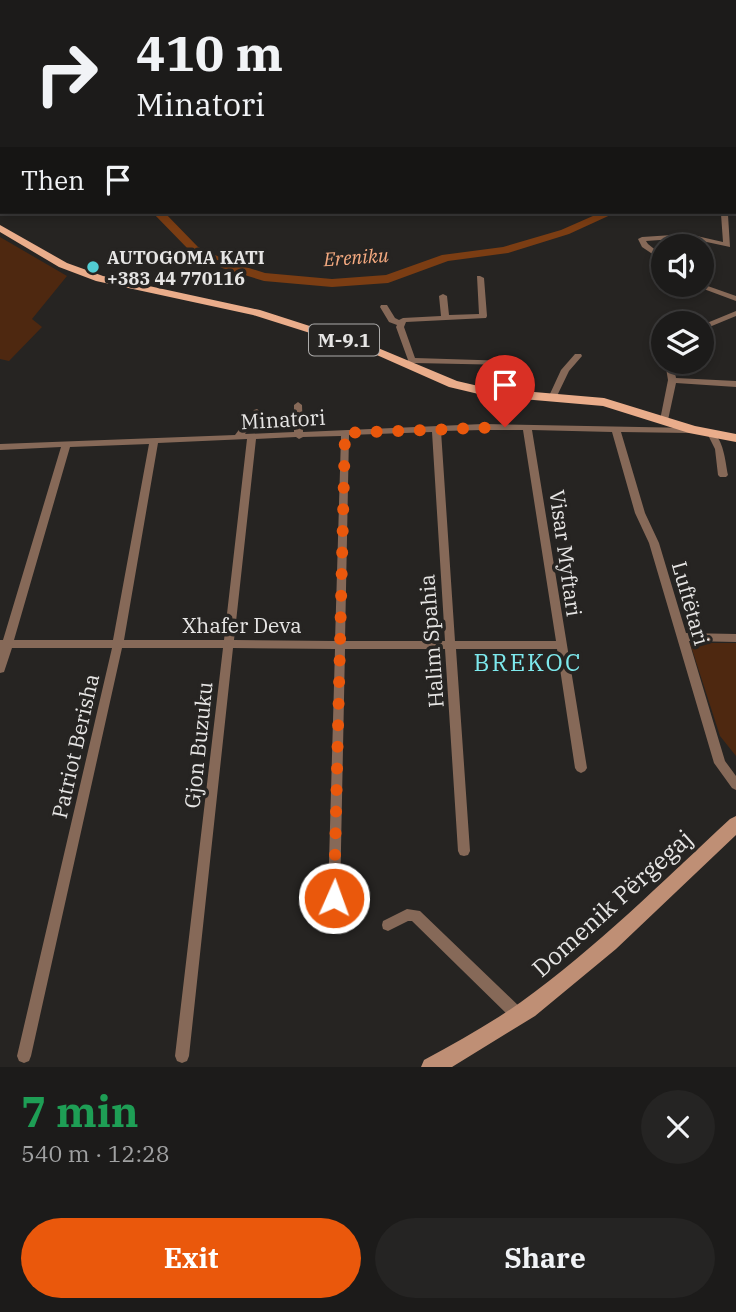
<!DOCTYPE html>
<meta charset="utf-8">
<style>
body{margin:0;font-family:"IBM Plex Serif",serif;background:#252423;color:#f1f3f6;height:100vh;display:flex;flex-direction:column;font-size:26px;white-space:nowrap}
*{box-sizing:border-box;margin:0}
p{font-size:23px;color:#a0a1a2}
.icon{flex:none;width:38px;height:38px;fill:none;stroke:currentColor;stroke-width:2;stroke-linecap:round;stroke-linejoin:round}
.map{position:relative;height:1067px;overflow:hidden}
.panel{display:flex;flex-direction:column;background:#1c1b1a;flex:1}
.panel>*{flex:none}
.guide{position:absolute;left:0px;top:0px;width:737px;height:214px;box-shadow:0 4px 10px #0003,0 0 0 2px #3a3939;background:#1c1b1a;color:#f1f3f6;overflow:hidden}
.controls{position:absolute;left:651px;top:234px;display:grid;gap:14px}
.controls a{display:grid;place-items:center;width:63px;height:63px;border-radius:50%;background:#1c1b1a;box-shadow:0 4px 10px #0003,0 0 0 2px #3a3939;font-size:35px}
.pin{position:absolute;display:grid;place-items:center;width:60px;height:60px;color:#fff;margin:-72px -30px;border-radius:50% 50% 50% 0;rotate:-45deg;box-shadow:0 0 7px #0007}
.pin .icon{rotate:45deg}
.me{position:absolute;width:77px;margin:-38px;rotate:2deg;stroke-linejoin:round;filter:drop-shadow(0 0 5px #0008)}
.turn{display:flex;align-items:center;gap:24px;height:147px;padding:0 21px;font-size:32px}
.turn .icon{width:91px;height:91px;stroke-width:2.5}
.turn b{display:block;font-size:49px;line-height:60px}
.then{display:flex;align-items:center;height:66px;padding:0 21px;background:#0003;gap:14px;font-size:26px}
.round{display:grid;place-items:center;flex:none;width:74px;height:74px;border-radius:37px;background:#252423}
.head{display:flex;align-items:center;justify-content:space-between;height:119px;padding:0 21px}
h1{font-size:42px;font-weight:800;line-height:52px;color:#1e9e55}
.cta{display:flex;gap:14px;margin-top:auto;padding:14px 21px}
.cta a{flex:1;height:80px;border-radius:42px;background:#ea580c;color:#fff;font-size:28px;font-weight:800;line-height:80px;text-align:center}
.cta a+a{background:#252423;color:#f1f3f6}
.map>svg:first-child{display:block}
</style>
<div class="map">
<svg width="736" height="1067" viewBox="0 0 736 1067">
<rect width="100%" height="100%" fill="#262422"/>
<!-- green -->
<path fill="#4e2810" d="M0,237L67,276L32,319L42,327L9,361L0,359Z
M690,643H736V756L720,736Z"/>
<g fill="none" stroke-linecap="round" stroke-linejoin="round">
<!-- river -->
<path fill="#7b3d13" fill-rule="evenodd" d="M0,99H2V105H0Z
M735,173H736V179H735Z
M152,212H164L198,247L230,262L265,273L332,279L386,275L442,255L503,247L561,230L602,212H617L569,234L508,253L448,261L388,283L332,287L264,281L222,268L190,251Z"/>
<!-- minor -->
<path fill="#866958" fill-rule="evenodd" d="M0,65H2V69H0Z
M735,90H736V94H735Z
M735,210L736,214L728,215L730,247L688,238L646,241L648,244L663,256V261L642,247L638,239L642,237L688,234L723,242L721,214L725,212H735Z
M477,276H480L484,278L487,316L486,318L406,322L404,327L415,358L510,361H513V365L414,363L411,367H405L404,365L408,360L396,327L397,325L389,322L380,307L381,305H387L395,318L399,320L403,318L441,316L439,296L443,294L447,296L449,315L479,314Z
M702,284L736,296V301L693,285Z
M736,311V316L702,330V325Z
M575,354H581L582,356L569,371L556,398H550L549,396L561,370Z
M665,362H673L676,378L736,381V387L676,383L668,420L664,423L661,422L660,420L668,380Z
M298,402L302,405L303,432L483,424L692,428L693,430L689,433L621,432L645,513L659,543L686,633L736,634V642L689,641L725,761L736,776V790L732,788L714,763L649,543L635,513L612,432L532,430L587,768L585,771L581,773L577,771L575,768L557,649H456L470,851L468,855L464,856L460,855L458,851L445,649H345L340,898L339,902L334,904L329,902L328,898L335,649L233,648L189,1056L187,1061L182,1063L177,1061L175,1056L223,648H122L31,1056L29,1061L24,1063L19,1061L17,1056L112,648H12L4,672L0,673V640H3L61,447L0,450V444L235,435L254,410L257,409L261,412L245,434L294,432V405ZM483,430H523L556,641H455L441,431ZM432,432L445,641H345L349,435ZM341,436L335,641L234,640L256,439L296,437L299,439L303,437ZM247,439L224,640H124L158,443ZM149,444L113,640H14L70,447Z
M711,430C724,440 725,460 728,475L726,477H720L718,475L715,449L707,433Z
M407,909L420,911L524,1011L526,1016L524,1021L519,1023L514,1021L412,921H408L388,931L383,929L382,925L383,921Z"/>
<!-- secondary -->
<path fill="#bf8f75" fill-rule="evenodd" d="M736,816V835L616,949L535,1016L452,1067H421L424,1060C457,1042 490,1024 521,1002C596,948 662,882 730,819Z"/>
<!-- primary -->
<path fill="#eaad8b" fill-rule="evenodd" d="M0,225L67,263L103,276L260,310L378,348L457,381L487,388L604,398L695,426L736,434V442L689,433L603,406L487,396L449,387L370,352L253,315L96,281L59,267L0,232Z"/>
</g>
<g fill="none" stroke-linecap="round" stroke-linejoin="round">
<!-- route -->
<path stroke="#ea580c" stroke-width="12" stroke-dasharray="0 21.6" d="M334,898L345,433L505,427"/>
</g>
<!-- markers -->
<circle fill="#51ccd2" stroke="#262422" stroke-width="2.5" cx="93" cy="267" r="7"/>
<g text-anchor="middle" dominant-baseline="central" stroke-width="7" stroke-linejoin="round" paint-order="stroke">
<!-- far-poi labels -->
<g font-size="18" font-weight="bold" fill="#e6e5e4" stroke="#262422" text-anchor="start">
<text x="107" y="257">AUTOGOMA KATI<tspan x="107" dy="21">+383 44 770116</tspan></text>
</g>
<!-- far-water labels -->
<g font-size="19" font-style="italic" fill="#f5aa80" stroke="#262422">
<text transform="translate(356 257) rotate(-4)">Ereniku</text>
</g>
<!-- shield labels -->
<rect fill="#262422" stroke="#acabaa" stroke-width="2" x="309" y="324.5" width="70" height="31" rx="5"/>
<g font-size="19" font-weight="bold" fill="#e6e5e4">
<text x="344" y="340">M-9.1</text>
</g>
<!-- street labels -->
<g font-size="21" fill="#e6e5e4" stroke="#262422">
<text transform="translate(283 419) rotate(-3)">Minatori</text>
<text transform="translate(566 553) rotate(82)">Visar Myftari</text>
<text transform="translate(691 603) rotate(74)">Luftëtari</text>
<text x="242" y="625">Xhafer Deva</text>
<text transform="translate(431 641) rotate(-94)">Halim Spahia</text>
<text transform="translate(198 745) rotate(-84)">Gjon Buzuku</text>
<text transform="translate(75 746) rotate(-77)">Patriot Berisha</text>
</g>
<!-- quarter labels -->
<g font-size="24" letter-spacing="2" fill="#7de9ed" stroke="#262422">
<text x="528" y="662">BREKOC</text>
</g>
<!-- near-street labels -->
<g font-size="24" fill="#e6e5e4" stroke="#262422">
<text transform="translate(612 903) rotate(-42)">Domenik Përgegaj</text>
</g>
</g>
</svg>
<div class="controls">
<a><svg class="icon" aria-label="sound" viewBox="0 0 24 24"><path d="M4 9h4l5-4v14l-5-4H4zM17 9q2 3 0 6"/></svg></a>
<a><svg class="icon" aria-label="layers" viewBox="0 0 24 24"><path d="M12 4l9 5-9 5-9-5zM3 14l9 5 9-5"/></svg></a>
</div>
<div class="pin" style="left:505px;top:427px;background:#d93025"><svg class="icon" aria-label="arrive" viewBox="0 0 24 24"><path d="M6 21V4h12l-3 4 3 4H6"/></svg></div>
<svg class="me" style="left:334px;top:898px" viewBox="-20 -20 40 40"><circle r="17" fill="#ea580c" stroke="#fff" stroke-width="3"/><path d="M0-11L8 9 0 5-8 9z" fill="#fff"/></svg>
<div class="guide">
<div class="turn"><svg class="icon" aria-label="right" viewBox="0 0 24 24"><path d="M7 20v-9h11M14 6l5 5-5 5"/></svg><div><b>410 m</b>Minatori</div></div>
<div class="then">Then<svg class="icon" aria-label="arrive" viewBox="0 0 24 24"><path d="M6 21V4h12l-3 4 3 4H6"/></svg></div>
</div>
</div>
<section class="panel">
<div class="head"><div><h1>7 min</h1><p>540 m · 12:28</p></div><a class="round"><svg class="icon" aria-label="close" viewBox="0 0 24 24"><path d="M6 6l12 12M18 6L6 18"/></svg></a></div>
<div class="cta"><a>Exit</a><a>Share</a></div>
</section>
